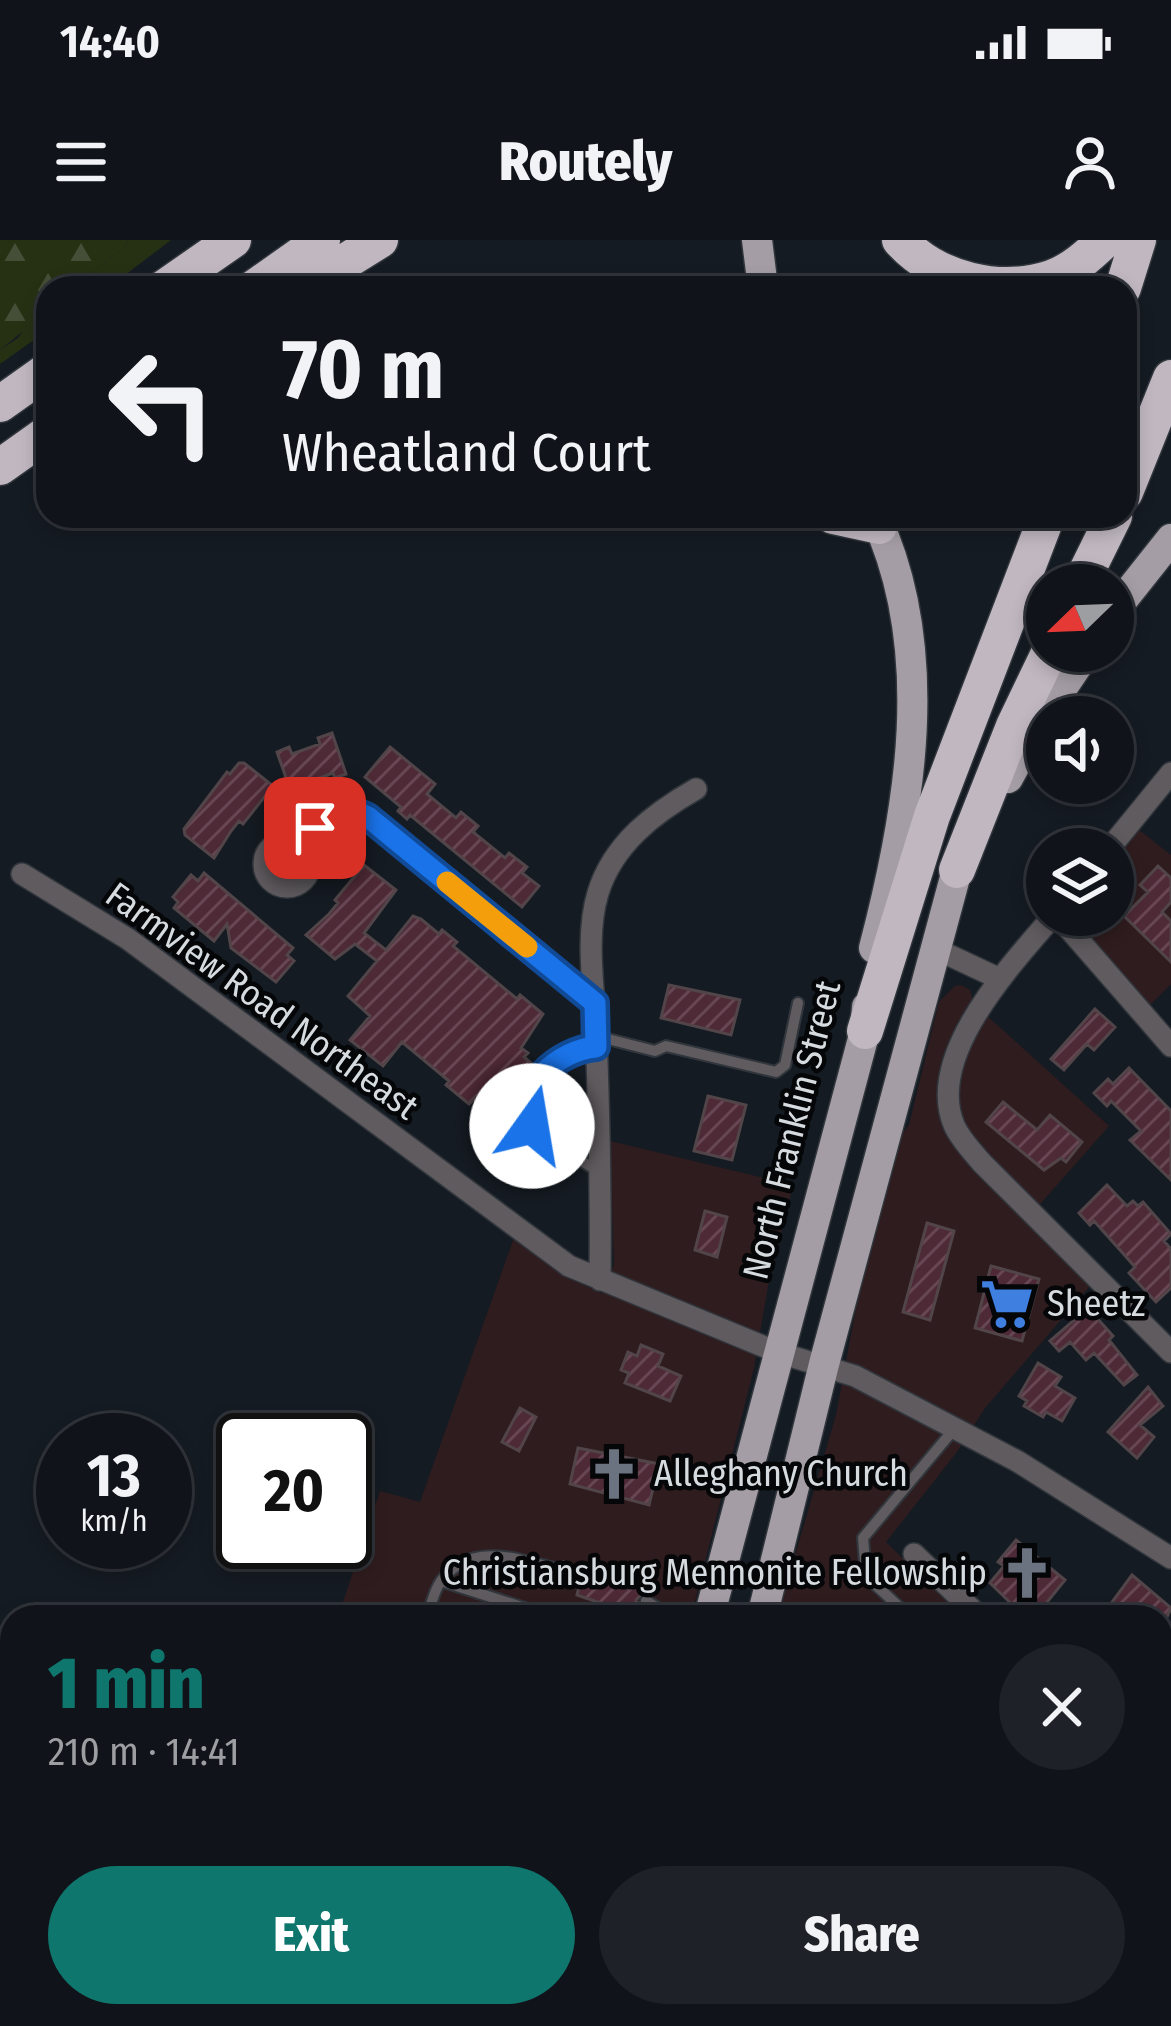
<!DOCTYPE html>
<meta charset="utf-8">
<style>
body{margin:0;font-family:"Fira Sans Condensed",sans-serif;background:#1e2127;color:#f1f3f6;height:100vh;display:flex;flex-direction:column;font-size:45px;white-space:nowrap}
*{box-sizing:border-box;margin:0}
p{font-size:39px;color:#9c9ea2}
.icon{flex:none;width:66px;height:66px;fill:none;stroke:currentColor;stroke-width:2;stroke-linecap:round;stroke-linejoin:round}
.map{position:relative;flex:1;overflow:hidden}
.details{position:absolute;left:0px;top:1365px;width:1173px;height:423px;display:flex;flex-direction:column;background:#10141a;border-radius:36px 36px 0 0;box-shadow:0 6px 18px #0003,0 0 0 3px #303339}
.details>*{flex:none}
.banner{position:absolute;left:36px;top:36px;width:1101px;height:252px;border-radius:36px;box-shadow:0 6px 18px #0003,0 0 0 3px #303339;background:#10141a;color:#f1f3f6;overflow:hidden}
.needle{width:78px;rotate:247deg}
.controls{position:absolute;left:1026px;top:324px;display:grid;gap:24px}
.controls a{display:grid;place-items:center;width:108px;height:108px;border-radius:50%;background:#10141a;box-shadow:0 6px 18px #0003,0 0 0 3px #303339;font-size:60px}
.speed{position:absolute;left:36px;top:1173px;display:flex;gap:24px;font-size:60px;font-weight:700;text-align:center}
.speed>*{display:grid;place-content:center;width:156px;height:156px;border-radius:50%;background:#10141a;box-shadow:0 6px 18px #0003,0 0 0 3px #303339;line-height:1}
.speed small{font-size:30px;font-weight:400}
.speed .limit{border:6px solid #111;border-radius:18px;background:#fff;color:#111}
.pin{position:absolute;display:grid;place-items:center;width:102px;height:102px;color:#fff;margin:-51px;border-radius:24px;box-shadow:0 6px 18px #0006}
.me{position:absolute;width:132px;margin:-66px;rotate:13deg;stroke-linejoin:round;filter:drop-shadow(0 0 9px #0008)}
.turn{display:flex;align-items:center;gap:42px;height:252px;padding:0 48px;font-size:54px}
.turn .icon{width:156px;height:156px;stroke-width:2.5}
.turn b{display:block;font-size:84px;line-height:102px}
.round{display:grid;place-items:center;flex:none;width:126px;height:126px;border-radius:63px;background:#1e2127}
.headline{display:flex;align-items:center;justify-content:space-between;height:204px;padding:0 48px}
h1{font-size:72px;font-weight:800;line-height:90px;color:#0f766e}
.primary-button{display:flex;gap:24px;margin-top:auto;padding:24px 48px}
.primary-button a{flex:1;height:138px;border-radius:72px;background:#0f766e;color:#fff;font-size:48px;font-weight:800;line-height:138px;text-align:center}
.primary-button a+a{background:#1e2127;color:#f1f3f6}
.status{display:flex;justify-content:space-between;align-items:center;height:84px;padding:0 60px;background:#10141a;direction:ltr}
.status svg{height:33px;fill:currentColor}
header{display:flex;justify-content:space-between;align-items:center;height:156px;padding:0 48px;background:#10141a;font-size:54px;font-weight:800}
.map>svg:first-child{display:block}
</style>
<div class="status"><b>14:40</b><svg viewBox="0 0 49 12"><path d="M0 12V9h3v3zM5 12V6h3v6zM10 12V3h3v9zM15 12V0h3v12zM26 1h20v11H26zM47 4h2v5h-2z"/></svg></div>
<header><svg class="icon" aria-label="menu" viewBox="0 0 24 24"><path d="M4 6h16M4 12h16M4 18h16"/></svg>Routely<svg class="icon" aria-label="person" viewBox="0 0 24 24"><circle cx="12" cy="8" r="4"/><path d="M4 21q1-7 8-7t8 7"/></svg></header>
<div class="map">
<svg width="1171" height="1786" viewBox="0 0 1171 1786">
<defs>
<pattern id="forest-firs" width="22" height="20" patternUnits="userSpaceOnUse" patternTransform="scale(3)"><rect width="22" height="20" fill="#263114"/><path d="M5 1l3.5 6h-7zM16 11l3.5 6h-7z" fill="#454e36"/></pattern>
<pattern id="building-hatch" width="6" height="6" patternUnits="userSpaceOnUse" patternTransform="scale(3)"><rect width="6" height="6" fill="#4e2936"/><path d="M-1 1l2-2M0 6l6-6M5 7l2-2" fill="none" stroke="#674753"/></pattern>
</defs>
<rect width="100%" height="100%" fill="#151b22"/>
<!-- commercial -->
<path fill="#2f1c1e" d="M1138,589L1171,615V744L1145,770L1077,687L1074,675H1113V617Z
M961,745L970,750L974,764L1109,886L1027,979L1091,1045L985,1168L957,1212L886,1302L962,1377H777L836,1175L856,1068L903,893L909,885L939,762L955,746Z
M610,901L793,945L768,1046L754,1128L691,1377H338L380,1251L420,1262L515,995L564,1036L603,1054L614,1025Z
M1171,1465V1786H669L673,1776H1161V1476Z
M0,1516L12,1520V1776H555L550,1786H0Z"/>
<!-- grass -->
<path fill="#263114" d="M127,0H171L108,48H72L128,4Z
M48,54V90L0,124V110L18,98Z"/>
<!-- forest -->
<path fill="url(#forest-firs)" d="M0,0H127L128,4L72,48H48L39,78L0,110Z"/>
<!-- building -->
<path fill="url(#building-hatch)" stroke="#514549" stroke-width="3" d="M332,493L346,534L335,538L333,533L290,549L277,512L289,507L292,514L320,504L318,498Z
M390,507L435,544L427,554L456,578L461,572L478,586L473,592L505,618L509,613L527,627L522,633L539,646L522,667L410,575L407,579L398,571L401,567L365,537Z
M239,523H244L273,546L243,584L239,581L231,591L214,618L185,595L184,589L227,532L230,534Z
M364,625L396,650L364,693L386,710L413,676L421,679L439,694L442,690L457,702L453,706L517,759L520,755L543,774L521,808L528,813L524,817L537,828L524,848L509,836L504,842L498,837L469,864L446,845L449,841L402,802L383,826L350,800L370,776L348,756L377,721L355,704L335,719L306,695L329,674L338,663L335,660Z
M1158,626L1171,638V662L1162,672L1171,681V722L1124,676L1148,652L1140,645Z
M204,633L293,708L287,715L294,721L276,742L231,708L227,684L214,701L174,668L178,662L173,657L191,635L198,641Z
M669,745L740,760L731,795L661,778Z
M1095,769L1115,787L1094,810L1087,804L1064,830L1051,819Z
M1129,828L1171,871V940L1130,900L1141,891L1111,861L1107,866L1094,853L1108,839L1113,844Z
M708,856L746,865L732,920L694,911Z
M1003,862L1037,890L1050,875L1082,902L1066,922L1061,918L1044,930L986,882Z
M1107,945L1127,966L1133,961L1138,966L1143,962L1171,994L1164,1001L1171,1009V1048L1156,1062L1129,1033L1135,1027L1120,1010L1094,981L1090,985L1079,973Z
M705,971L727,977L717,1017L695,1010Z
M927,983L954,991L930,1080L903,1072Z
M991,1026L1039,1039L1022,1101L975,1088Z
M1088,1068L1113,1096L1109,1100L1137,1135L1124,1145L1094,1113L1086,1120L1070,1102L1059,1111L1050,1101Z
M641,1105L663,1114L658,1126L681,1136L670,1161L625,1143L629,1133L621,1130L628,1112L637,1116Z
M1038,1123L1061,1137L1055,1146L1075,1158L1062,1181L1046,1172L1043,1177L1024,1166L1027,1161L1019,1156Z
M1148,1147L1163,1166L1140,1185L1154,1197L1137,1218L1108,1192Z
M520,1168L536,1177L519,1211L502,1202Z
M578,1208L659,1224L649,1265L570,1244Z
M1016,1300L1065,1340L1035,1377H1025L990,1343L1004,1326L998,1322Z
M564,1322L645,1351L636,1360L643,1371L641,1377L577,1355L579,1347L555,1339L566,1333Z
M1132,1335L1171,1368L1167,1377H1118L1107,1369Z"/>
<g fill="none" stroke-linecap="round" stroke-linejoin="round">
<!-- lane casing -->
<g stroke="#30363c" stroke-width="14">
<path id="lane" d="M596,796L655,811L666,806L776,832L785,825L798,763
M596,807C573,809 555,821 540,839C503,886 564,908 599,932
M441,1341L553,1377
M646,1361L658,1368V1377
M427,1377C431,1366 434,1350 441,1341C471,1301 518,1319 557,1329
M910,1377L866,1336L863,1298L955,1188
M1161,1612L1171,1602
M1161,1719L1171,1708
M1161,1730L1171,1731
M0,1785L15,1782L25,1786"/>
</g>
<!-- street casing -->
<g stroke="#30363c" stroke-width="24">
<path id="street" d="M264 624a23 23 0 1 1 46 0a23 23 0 1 1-46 0Z
M302,607L326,578L355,570L595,763
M1109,609L1171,533
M22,634L128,699L569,1026L777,1112L855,1136L1017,1221L1171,1318
M1054,675C1012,724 925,815 954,885C960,899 972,911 982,923L1171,1112
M1057,675L1171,806
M936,709L1000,739
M600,1040C601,957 599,874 596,791C594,748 585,695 598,653C613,604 654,573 696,549
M914,1314L980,1377
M1161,1448L1171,1436
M758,1776L772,1786
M937,1786L943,1776"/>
</g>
<!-- primary casing -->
<g stroke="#30363c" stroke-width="33">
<path id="primary" d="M757,0L763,48
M1113,372L1171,299
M1008,538L1037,485L1087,411
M874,708C910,571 938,410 875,276
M709,1377L865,791L867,767
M762,1377L824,1124L957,630L967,612
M578,1786L582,1776
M644,1786L649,1776"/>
</g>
<!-- highway casing -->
<g stroke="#30363c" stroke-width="39">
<path id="highway" d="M900,0C936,40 1000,55 1051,38C1072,31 1089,15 1105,0
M164,48L233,0
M254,48L322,0
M303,48L380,0
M1123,48L1138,0
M0,164L48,130
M0,227L48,193
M1125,252L1171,138
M833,276L879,286
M1080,345L1114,276
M957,630L1014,486L1050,411
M865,791L932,576L1047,276"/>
</g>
<!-- lane -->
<use href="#lane" stroke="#5f5b5f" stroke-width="10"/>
<!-- street -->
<use href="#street" stroke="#5f5b5f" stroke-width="21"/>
<!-- primary -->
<use href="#primary" stroke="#a49da5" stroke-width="30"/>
<!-- highway -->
<use href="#highway" stroke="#c0b7c1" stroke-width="36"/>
</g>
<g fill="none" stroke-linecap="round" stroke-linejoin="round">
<!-- route casing -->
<g stroke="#114b97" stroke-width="30">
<path id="route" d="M315,588C331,573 347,566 368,577L595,763L596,807C559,810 515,847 532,886"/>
</g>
<!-- route -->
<use href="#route" stroke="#1a73e8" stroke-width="21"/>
<!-- slow -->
<path stroke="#f59e0b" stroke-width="21" d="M447,642L527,707"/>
</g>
<!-- icons -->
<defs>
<g id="supermarket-bare" transform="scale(4.14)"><path d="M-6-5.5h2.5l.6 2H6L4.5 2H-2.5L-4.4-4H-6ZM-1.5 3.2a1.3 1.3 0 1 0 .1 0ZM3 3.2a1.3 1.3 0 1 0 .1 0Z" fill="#3f7fe0" stroke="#040608" stroke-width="2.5" paint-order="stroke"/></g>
<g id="church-bare" transform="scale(4.14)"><path d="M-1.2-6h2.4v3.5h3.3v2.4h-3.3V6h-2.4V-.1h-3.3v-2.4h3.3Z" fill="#6b7280" stroke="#040608" stroke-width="2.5" paint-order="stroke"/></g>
</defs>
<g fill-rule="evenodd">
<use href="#supermarket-bare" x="1007" y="1064"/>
<use href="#church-bare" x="614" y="1234"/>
<use href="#church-bare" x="1027" y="1333"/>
</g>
<g text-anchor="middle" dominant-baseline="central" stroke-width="9" stroke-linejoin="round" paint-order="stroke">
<!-- street labels -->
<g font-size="36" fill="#d6dbdf" stroke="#040608">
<text transform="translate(262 761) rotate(36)">Farmview Road Northeast</text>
<text transform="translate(792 890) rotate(-76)">North Franklin Street</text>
</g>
<!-- poi labels -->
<g font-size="36" fill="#d6dbdf" stroke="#040608" text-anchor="start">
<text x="1047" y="1064">Sheetz</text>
<text x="654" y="1234">Alleghany Church</text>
<text x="987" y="1333" text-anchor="end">Christiansburg Mennonite Fellowship</text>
</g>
</g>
</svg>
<div class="controls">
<a><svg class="needle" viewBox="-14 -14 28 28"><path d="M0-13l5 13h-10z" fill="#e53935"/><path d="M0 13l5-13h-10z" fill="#9c9ea2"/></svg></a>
<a><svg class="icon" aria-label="sound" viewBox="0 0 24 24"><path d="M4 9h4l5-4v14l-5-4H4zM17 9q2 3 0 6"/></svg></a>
<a><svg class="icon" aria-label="layers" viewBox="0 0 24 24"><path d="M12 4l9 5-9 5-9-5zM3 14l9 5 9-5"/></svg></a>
</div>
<div class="speed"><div>13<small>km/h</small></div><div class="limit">20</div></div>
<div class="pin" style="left:315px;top:588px;background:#d93025"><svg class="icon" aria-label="arrive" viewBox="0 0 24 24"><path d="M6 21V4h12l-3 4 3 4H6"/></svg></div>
<svg class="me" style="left:532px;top:886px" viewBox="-20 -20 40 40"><circle r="19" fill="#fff"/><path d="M0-13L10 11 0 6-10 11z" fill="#1a73e8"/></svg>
<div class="banner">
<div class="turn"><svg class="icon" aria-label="left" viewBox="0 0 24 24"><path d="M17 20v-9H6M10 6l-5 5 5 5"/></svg><div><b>70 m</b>Wheatland Court</div></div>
</div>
<section class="details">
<div class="headline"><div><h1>1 min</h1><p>210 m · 14:41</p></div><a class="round"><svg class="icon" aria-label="close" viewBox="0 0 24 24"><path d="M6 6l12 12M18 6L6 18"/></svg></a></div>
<div class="primary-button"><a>Exit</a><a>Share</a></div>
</section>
</div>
